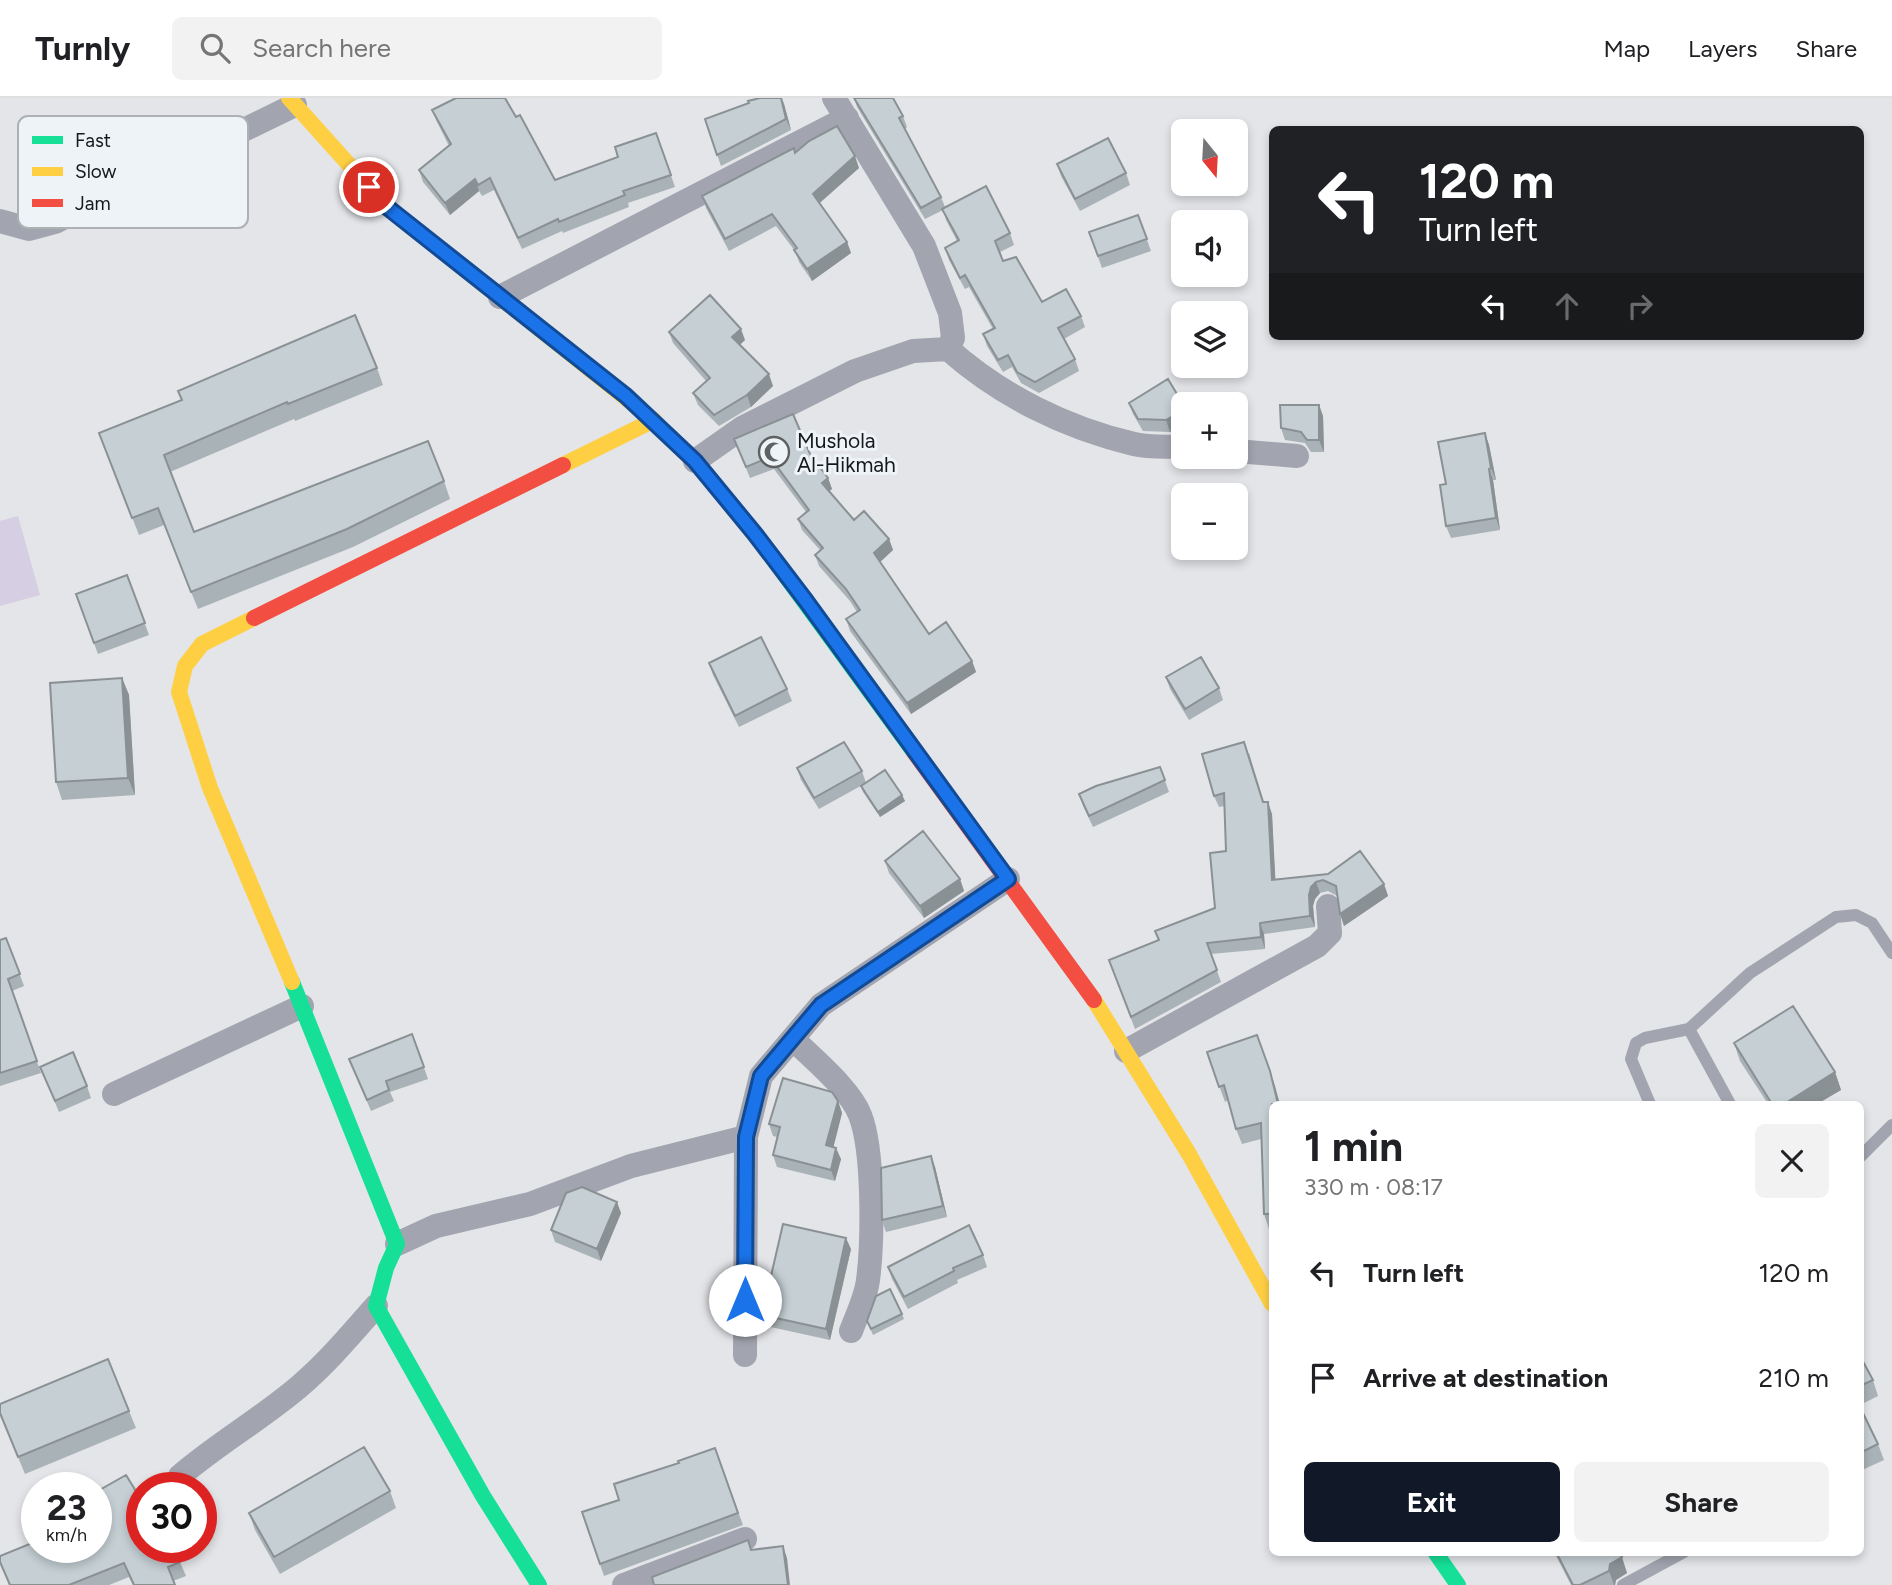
<!DOCTYPE html>
<meta charset="utf-8">
<style>
body{margin:0;font-family:Figtree,sans-serif;background:#f2f2f2;color:#202124;height:100vh;display:flex;flex-direction:column;font-size:26px;white-space:nowrap}
*{box-sizing:border-box;margin:0}
p{font-size:23px;color:#757577}
.icon{flex:none;width:38px;height:38px;fill:none;stroke:currentColor;stroke-width:2;stroke-linecap:round;stroke-linejoin:round}
.map{position:relative;flex:1;overflow:hidden}
.panel{position:absolute;left:1269px;top:1003px;width:595px;height:455px;display:flex;flex-direction:column;background:#fff;border-radius:10px;box-shadow:0 4px 10px #0003}
.panel>*{flex:none}
.top-card{position:absolute;left:1269px;top:28px;width:595px;height:214px;border-radius:10px;box-shadow:0 4px 10px #0003;background:#202124;color:#fff;overflow:hidden}
.needle{width:46px;rotate:162deg}
.fabs{position:absolute;left:1171px;top:21px;display:grid;gap:14px}
.fabs a{display:grid;place-items:center;width:77px;height:77px;border-radius:10px;background:#fff;box-shadow:0 4px 10px #0003;font-size:35px}
.speed{position:absolute;left:21px;top:1374px;display:flex;gap:14px;font-size:35px;font-weight:700;text-align:center}
.speed>*{display:grid;place-content:center;width:91px;height:91px;border-radius:50%;background:#fff;box-shadow:0 4px 10px #0003;line-height:1}
.speed small{font-size:18px;font-weight:400}
.speed .limit{border:10px solid #d22;background:#fff;color:#111}
.pin{position:absolute;display:grid;place-items:center;width:60px;height:60px;color:#fff;margin:-30px;border:4px solid #fff;border-radius:50%;box-shadow:0 2px 7px #0007}
.me{position:absolute;width:77px;margin:-38px;rotate:0deg;stroke-linejoin:round;filter:drop-shadow(0 0 5px #0008)}
.turn{display:flex;align-items:center;gap:24px;height:147px;padding:0 35px;font-size:32px}
.turn .icon{width:91px;height:91px;stroke-width:2.5}
.turn b{display:block;font-size:49px;line-height:60px}
.lanes{display:flex;align-items:center;height:66px;padding:0 35px;background:#0003;justify-content:center;gap:35px;direction:ltr}
.lanes .off{opacity:.35}
.round{display:grid;place-items:center;flex:none;width:74px;height:74px;border-radius:10px;background:#f2f2f2}
.overview{display:flex;align-items:center;justify-content:space-between;height:119px;padding:0 35px}
h1{font-size:42px;font-weight:700;line-height:52px}
.cta{display:flex;gap:14px;margin-top:auto;padding:14px 35px}
.cta a{flex:1;height:80px;border-radius:10px;background:#111827;color:#fff;font-size:28px;font-weight:700;line-height:80px;text-align:center}
.cta a+a{background:#f2f2f2;color:#202124}
ul{padding:0;list-style:none}
li{display:flex;align-items:center;gap:21px;height:105px;padding:0 35px}
li div{flex:1}
li b{display:block;font-size:26px}
li em{font-style:normal}
header{display:flex;align-items:center;gap:42px;box-sizing:border-box;height:98px;padding:0 35px;background:#fff;border-bottom:2px solid #e0e0e0}
header strong{font-size:33px}
nav{display:flex;gap:38px;margin-inline-start:auto;font-size:24px}
.search{width:490px;height:63px;background:#f2f2f2;display:flex;align-items:center;gap:18px;box-sizing:border-box;padding:0 24px;border-radius:10px;color:#757577;font-size:26px}
.map>svg:first-child{display:block}
</style>
<header>
<strong>Turnly</strong>
<div class="search"><svg class="icon" aria-label="search" viewBox="0 0 24 24"><circle cx="10" cy="10" r="6"/><path d="M15 15l6 6"/></svg>Search here</div>
<nav><a>Map</a><a>Layers</a><a>Share</a></nav>
</header>
<div class="map">
<svg width="1892" height="1487" viewBox="0 0 1892 1487">
<rect width="100%" height="100%" fill="#e3e5e8"/>
<!-- green -->
<path fill="#d6cee3" d="M18,418L40,497L0,508V423Z"/>
<g fill="none" stroke-linecap="round" stroke-linejoin="round">
<!-- lane -->
<path stroke="#a2a4af" stroke-width="12" d="M1650,1006L1631,961L1636,945L1645,940L1689,931
M1730,1006L1689,931L1750,875L1836,819L1856,817L1872,825L1892,855
M1860,1059L1892,1027
M1623,1487L1684,1454"/>
<!-- street -->
<path stroke="#a2a4af" stroke-width="24" d="M834,0L924,148L950,215L953,240L948,251
M0,123L29,131L55,124L295,7
M500,199L847,20
M1236,353L1297,358
M695,363L742,330L855,273L913,253L948,251C1001,298 1066,330 1134,346C1150,350 1167,348 1183,349
M793,941C813,961 850,991 860,1017C874,1052 873,1143 868,1182C866,1199 857,1217 851,1233
M1126,953L1317,848L1330,835L1328,808
M114,996L302,908
M397,1146L436,1128L530,1106L631,1068L746,1039
M745,1257L746,1039L761,978L821,907L1008,781
M180,1378C218,1345 263,1320 301,1287C329,1263 352,1235 376,1208
M624,1487L745,1441"/>
<!-- fast -->
<path stroke="#16e098" stroke-width="16" d="M647,317L695,363L755,436L914,654
M292,884L397,1146L386,1170L376,1208L483,1398L539,1487
M1435,1454L1458,1487"/>
<!-- slow -->
<path stroke="#ffcf43" stroke-width="16" d="M289,0L387,109L647,317
M563,367L654,322
M254,520L202,546L185,568L179,594L210,690L292,884
M1094,902L1189,1056L1272,1206"/>
<!-- jam -->
<path stroke="#f24e42" stroke-width="16" d="M254,520L563,367
M914,654L1094,902"/>
</g>
<!-- wall -->
<path fill="#a9b2b6" d="M854,0L903,18L907,29L905,31L941,99L945,109L1010,135L1014,147L1000,154L1003,163L1042,204L1081,218L1085,229L1064,241L1075,261L1079,273L1039,295L1021,285L1012,269L1003,274L987,248L983,236L993,231L969,189L965,191L949,162L945,150L957,143L946,122L943,112L925,121L857,9Z
M784,6L791,32L721,68L705,21Z
M432,12L555,82L618,59L656,35L675,89L628,105L629,109L563,135L562,133L522,151L494,92L482,98L479,93L450,117L423,84L419,72L449,48L437,24Z
M796,54L859,70L820,105L847,144L851,155L812,183L799,164L795,153L776,128L729,153L706,110L702,98Z
M1057,66L1126,75L1130,87L1080,113L1061,78Z
M1138,117L1151,153L1102,170L1089,134Z
M669,234L745,242L740,247L773,288L751,309L719,328L698,307L693,295L706,283L673,245Z
M377,270L383,287L295,323L294,321L170,374L194,434L444,383L450,401L353,449L198,511L164,427L139,437L99,335Z
M1129,305L1183,306V326L1170,334L1143,333L1133,316Z
M1319,307L1323,318L1324,354H1311L1305,345L1285,342L1281,330Z
M1485,335L1489,347L1496,382H1493L1500,432L1451,440L1446,428V386Z
M734,341L810,356L828,380L832,391L829,393L854,422L889,441L893,452L880,464L929,536L972,563L976,574L911,616L850,533L846,521L857,514L850,503L819,468L815,457L820,452L802,432L798,421L806,414L774,371L750,380Z
M127,477L149,537L98,556L76,496Z
M709,565L787,591L792,603L739,629L713,577Z
M1166,579L1219,590L1223,602L1189,622L1170,591Z
M122,580L129,597L135,697L62,702L56,684Z
M1249,655L1264,704L1272,716L1275,781L1328,776L1384,786L1388,798L1344,828L1337,798L1328,793L1320,795L1315,801L1313,808L1315,829L1264,836L1265,851L1211,856L1221,884L1135,931L1109,862L1159,842L1215,810L1226,753L1224,708L1219,709L1214,698Z
M1160,669L1169,694L1093,729L1083,708L1079,696Z
M797,670L862,673L866,685L819,711L801,682Z
M861,688L902,697L905,703L880,719L863,694Z
M885,763L960,781L964,793L924,820L889,775Z
M6,840L24,888L12,893L41,975L0,988V842Z
M412,936L428,981L390,994L394,1003L371,1013L349,961Z
M1734,945L1835,974L1841,992L1817,1006H1768L1740,963Z
M1207,954L1275,988L1272,1006V1131H1269L1264,1116L1261,1041L1242,1046L1236,1031L1228,1002L1225,1004Z
M40,969L87,988L91,1000L59,1014Z
M838,1003L842,1015L833,1049L841,1061L835,1083L777,1069L773,1057L777,1039L773,1038L769,1026Z
M935,1069L947,1119L886,1134L882,1122Z
M621,1115L601,1163L555,1144L551,1132Z
M851,1151L830,1242L766,1228L762,1217Z
M983,1157L987,1169L957,1182L958,1185L908,1211L892,1181L888,1169Z
M902,1216L904,1221L873,1237L867,1223Z
M1860,1258L1873,1282L1878,1298L1860,1307Z
M1860,1309L1878,1346L1884,1362L1860,1373Z
M129,1313L136,1330L25,1376L0,1316Z
M715,1350L743,1427L604,1478L582,1414L619,1402L679,1365Z
M390,1393L396,1410L280,1476L255,1432L249,1415Z
M96,1394L142,1449L180,1464L186,1478L173,1483L175,1487H133L129,1479L109,1487H9L0,1464L101,1417L96,1409Z
M1554,1454H1619L1627,1475L1616,1482L1615,1487H1571Z"/>
<!-- shaded-wall -->
<path fill="#8a9194" d="M782,0L784,6L791,32L786,21Z
M855,58L859,70L817,107L813,96Z
M475,81L479,93L450,117L445,105Z
M847,144L851,155L812,183L807,171Z
M741,231L745,242L736,250L732,239Z
M769,276L773,288L751,309L747,297Z
M1319,307L1323,318L1324,354L1319,342Z
M1183,312V326L1170,334L1166,322Z
M1485,335L1489,347L1496,382L1491,370Z
M1489,371L1493,382L1500,432L1496,420Z
M828,380L832,391L826,396L822,385Z
M889,441L893,452L878,466L874,455Z
M972,563L976,574L911,616L907,605Z
M122,580L129,597L135,697L128,680Z
M902,697L905,703L880,719L878,714Z
M1268,704L1272,716L1276,793L1272,782Z
M960,781L964,793L924,820L920,808Z
M1316,784L1320,795L1315,801L1313,808L1315,829L1310,818L1309,797L1311,789Z
M1384,786L1388,798L1344,828L1340,816Z
M1260,825L1264,836L1265,851L1261,839Z
M1270,973L1275,988L1280,1006H1278Z
M1835,974L1841,992L1817,1006H1784Z
M838,1003L842,1015L831,1059L826,1047Z
M836,1050L841,1061L835,1083L831,1072Z
M931,1058L935,1069L947,1119L943,1108Z
M617,1104L621,1115L601,1163L597,1151Z
M846,1140L851,1151L830,1242L826,1231Z
M783,1448L787,1460L790,1487H788Z
M1622,1459L1627,1475L1616,1482L1615,1487H1614L1609,1473L1610,1466Z"/>
<!-- building -->
<path fill="#c5cfd4" stroke="#8a9194" stroke-width="2" d="M456,0H505L516,19L520,17L555,82L618,59L615,49L656,35L671,77L623,93L625,97L559,124L558,121L518,140L490,80L478,87L475,81L445,105L419,72L451,46L432,12Z
M760,0H781L786,21L717,57L705,21L749,5L748,3Z
M854,0H893L903,18L899,20L941,99L921,110Z
M837,28L855,58L813,96L847,144L807,171L794,152L797,150L772,116L725,141L702,98L794,50L795,55L809,43Z
M1108,40L1126,75L1075,101L1057,66Z
M986,88L1010,135L995,143L1003,163L1016,159L1042,204L1066,191L1081,218L1058,230L1075,261L1035,284L1017,274L1008,257L998,262L983,236L995,230L965,177L960,180L945,150L959,142L942,111Z
M1138,117L1147,141L1098,158L1089,134Z
M710,197L741,231L732,239L769,276L747,297L714,317L693,295L710,280L669,234Z
M355,217L377,270L288,306L287,304L164,357L194,434L428,343L444,383L347,431L191,494L158,410L132,420L99,335L182,302L178,293Z
M1168,281L1183,306V312L1166,322L1138,321L1129,305Z
M1280,307H1319V342H1307L1301,334L1281,330Z
M793,316L810,356L828,380L822,385L854,422L864,413L889,441L874,455L929,536L946,524L972,563L907,605L846,521L860,512L846,491L815,457L823,450L798,421L809,412L770,359L746,369L734,341Z
M1485,335L1491,370L1489,371L1496,420L1446,428L1440,387L1446,386L1438,344Z
M127,477L145,525L94,545L76,496Z
M761,539L787,591L735,618L709,565Z
M1201,559L1219,590L1185,611L1166,579Z
M122,580L128,680L56,684L50,585Z
M844,644L862,673L814,700L797,670Z
M1244,644L1263,704H1268L1272,782L1328,776L1360,753L1384,786L1340,816L1336,788L1323,782L1316,784L1311,789L1309,797L1310,818L1260,825L1261,839L1207,845L1217,872L1131,919L1109,862L1159,842L1155,833L1215,810L1210,755L1226,753L1224,695L1214,698L1202,656Z
M1160,669L1165,682L1089,718L1079,696L1096,688Z
M885,672L902,697L878,714L861,688Z
M923,733L960,781L920,808L885,763Z
M6,840L20,876L8,881L37,963L0,975V842Z
M1793,908L1835,974L1784,1006H1772L1734,945Z
M412,936L424,969L386,983L389,992L367,1002L349,961Z
M1257,937L1270,973L1278,1006H1272V1116H1264L1261,1025L1236,1031L1224,987L1219,989L1207,954Z
M73,954L87,988L55,1003L40,969Z
M783,980L832,994L838,1003L826,1047L836,1050L831,1072L773,1057L780,1029L769,1026Z
M931,1058L943,1108L882,1122L881,1070Z
M582,1089L617,1104L597,1151L551,1132L566,1095Z
M783,1126L846,1140L826,1231L762,1217Z
M969,1127L983,1157L953,1170L954,1173L904,1199L888,1169Z
M890,1191L902,1216L871,1231L867,1223L876,1198Z
M1860,1258L1873,1282L1860,1288Z
M108,1261L129,1313L18,1359L0,1315V1306Z
M1860,1309L1878,1346L1860,1355Z
M364,1349L390,1393L274,1459L249,1415Z
M715,1350L738,1415L600,1466L582,1414L619,1402L614,1386L679,1365L678,1363Z
M126,1377L142,1403V1449H174L180,1464L168,1469L175,1487H134L124,1465L69,1487H10L0,1464V1458L37,1443V1449H96V1419L103,1416L96,1404V1394Z
M748,1442L751,1452L783,1448L788,1487H654L652,1479Z
M1556,1454H1619L1622,1459L1610,1466L1609,1473L1580,1487H1573Z"/>
<g fill="none" stroke-linecap="round" stroke-linejoin="round">
<!-- route casing -->
<g stroke="#114b97" stroke-width="18">
<path id="route" d="M369,89L387,109L626,298L695,363L755,436L806,503L1008,781L821,907L761,978L746,1039L745,1202"/>
</g>
<!-- route -->
<use href="#route" stroke="#1a73e8" stroke-width="12"/>
</g>
<!-- icons -->
<defs>
<g id="mosque-ring" transform="scale(1.575)"><circle r="9.5" fill="#eef3f7" stroke="#5e6061" stroke-width="1.5"/><path d="M3.5-4.9A6 6 0 1 0 3.5 4.9A5 5 0 1 1 3.5-4.9Z" fill="#5e6061"/></g>
</defs>
<g fill-rule="evenodd">
<use href="#mosque-ring" x="774" y="354"/>
</g>
<g text-anchor="middle" dominant-baseline="central" stroke-width="6" stroke-linejoin="round" paint-order="stroke">
<!-- poi labels -->
<g font-size="21" fill="#161819" stroke="#eef3f7" text-anchor="start">
<text x="797" y="342">Mushola<tspan x="797" dy="24">Al-Hikmah</tspan></text>
</g>
</g>
<!-- legend -->
<rect x="18" y="18" width="230" height="112" rx="10" fill="#eef3f7" stroke="#adb1b4" stroke-width="2"/>
<rect x="32" y="38" width="31" height="8" fill="#16e098"/>
<rect x="32" y="69" width="31" height="9" fill="#ffcf43"/>
<rect x="32" y="101" width="31" height="8" fill="#f24e42"/>
<g font-size="19" fill="#161819">
<text x="75" y="49">Fast</text>
<text x="75" y="80">Slow</text>
<text x="75" y="112">Jam</text>
</g>
</svg>
<div class="fabs">
<a><svg class="needle" viewBox="-14 -14 28 28"><path d="M0-13l5 13h-10z" fill="#e53935"/><path d="M0 13l5-13h-10z" fill="#757577"/></svg></a>
<a><svg class="icon" aria-label="sound" viewBox="0 0 24 24"><path d="M4 9h4l5-4v14l-5-4H4zM17 9q2 3 0 6"/></svg></a>
<a><svg class="icon" aria-label="layers" viewBox="0 0 24 24"><path d="M12 4l9 5-9 5-9-5zM3 14l9 5 9-5"/></svg></a>
<a>+</a>
<a>−</a>
</div>
<div class="speed"><div>23<small>km/h</small></div><div class="limit">30</div></div>
<div class="pin" style="left:369px;top:89px;background:#d93025"><svg class="icon" aria-label="arrive" viewBox="0 0 24 24"><path d="M6 21V4h12l-3 4 3 4H6"/></svg></div>
<svg class="me" style="left:745px;top:1202px" viewBox="-20 -20 40 40"><circle r="19" fill="#fff"/><path d="M0-13L10 11 0 6-10 11z" fill="#1a73e8"/></svg>
<div class="top-card">
<div class="turn"><svg class="icon" aria-label="left" viewBox="0 0 24 24"><path d="M17 20v-9H6M10 6l-5 5 5 5"/></svg><div><b>120 m</b>Turn left</div></div>
<div class="lanes"><svg class="icon" aria-label="left" viewBox="0 0 24 24"><path d="M17 20v-9H6M10 6l-5 5 5 5"/></svg><svg class="icon off" aria-label="ahead" viewBox="0 0 24 24"><path d="M12 20V5M6 11l6-6 6 6"/></svg><svg class="icon off" aria-label="right" viewBox="0 0 24 24"><path d="M7 20v-9h11M14 6l5 5-5 5"/></svg></div>
</div>
<section class="panel">
<div class="overview"><div><h1>1 min</h1><p>330 m · 08:17</p></div><a class="round"><svg class="icon" aria-label="close" viewBox="0 0 24 24"><path d="M6 6l12 12M18 6L6 18"/></svg></a></div>
<ul>
<li><svg class="icon" aria-label="left" viewBox="0 0 24 24"><path d="M17 20v-9H6M10 6l-5 5 5 5"/></svg><div><b>Turn left</b></div><em>120 m</em></li>
<li><svg class="icon" aria-label="arrive" viewBox="0 0 24 24"><path d="M6 21V4h12l-3 4 3 4H6"/></svg><div><b>Arrive at destination</b></div><em>210 m</em></li>
</ul>
<div class="cta"><a>Exit</a><a>Share</a></div>
</section>
</div>
